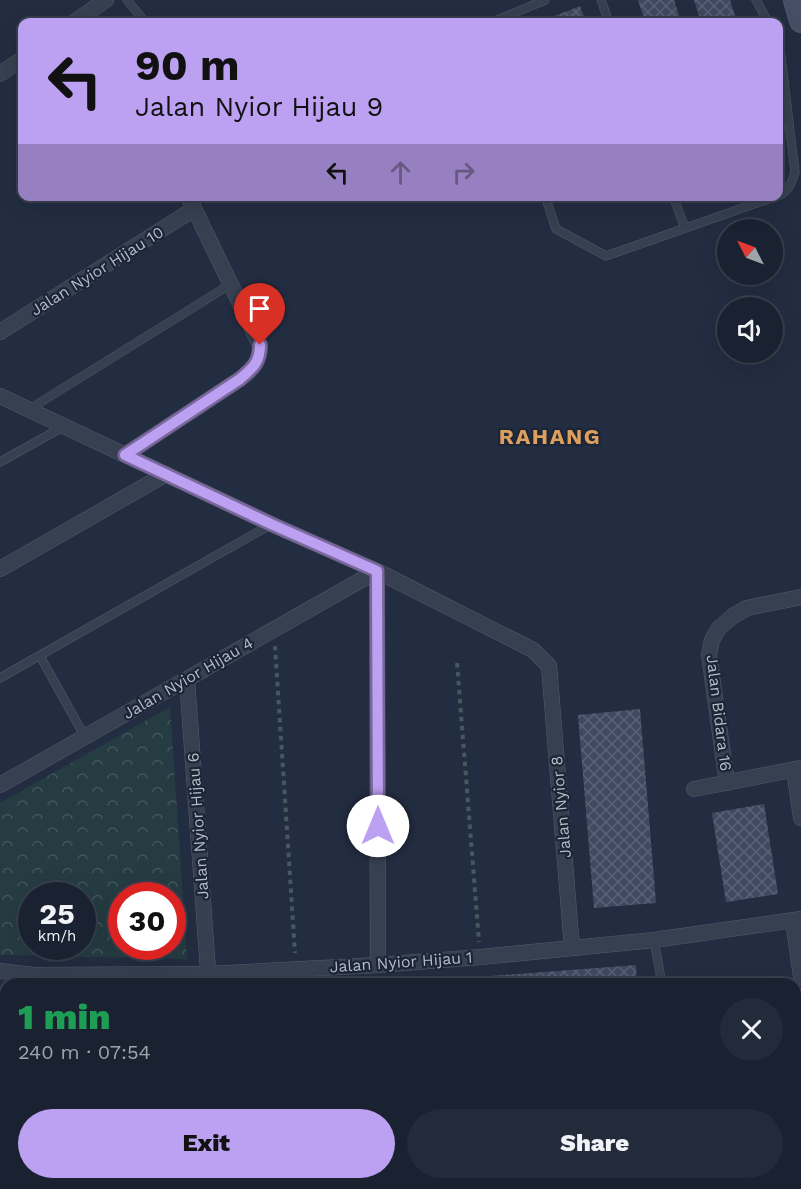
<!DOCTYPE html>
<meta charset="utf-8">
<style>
body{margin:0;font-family:"Work Sans",sans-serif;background:#232a39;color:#f1f3f6;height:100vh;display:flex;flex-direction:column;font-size:22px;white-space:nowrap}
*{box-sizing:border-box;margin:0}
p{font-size:20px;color:#9fa4ab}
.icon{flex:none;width:33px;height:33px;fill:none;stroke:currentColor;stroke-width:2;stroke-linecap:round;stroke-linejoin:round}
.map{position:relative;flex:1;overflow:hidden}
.panel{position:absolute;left:0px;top:978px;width:801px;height:212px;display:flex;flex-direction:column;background:#1a2231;border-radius:18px 18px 0 0;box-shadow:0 6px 24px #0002,0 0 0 2px #383f4d}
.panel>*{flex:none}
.top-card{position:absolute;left:18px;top:18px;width:765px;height:183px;border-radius:12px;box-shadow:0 6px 24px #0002,0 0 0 2px #383f4d;background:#bca0f2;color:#111;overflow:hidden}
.needle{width:39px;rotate:312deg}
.buttons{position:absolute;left:717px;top:219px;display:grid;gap:12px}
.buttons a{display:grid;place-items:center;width:66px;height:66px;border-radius:50%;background:#1a2231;box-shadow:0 6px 24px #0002,0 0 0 2px #383f4d;font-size:30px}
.speed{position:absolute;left:18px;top:882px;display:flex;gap:12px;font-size:30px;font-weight:700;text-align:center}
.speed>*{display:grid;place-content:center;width:78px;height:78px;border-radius:50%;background:#1a2231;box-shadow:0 6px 24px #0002,0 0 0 2px #383f4d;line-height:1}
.speed small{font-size:15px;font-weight:400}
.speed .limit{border:9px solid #d22;background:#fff;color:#111}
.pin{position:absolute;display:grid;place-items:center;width:51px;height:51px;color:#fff;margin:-62px -26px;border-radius:50% 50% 50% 0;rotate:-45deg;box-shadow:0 0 6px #0007}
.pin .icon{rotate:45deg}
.me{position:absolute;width:66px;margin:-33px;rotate:0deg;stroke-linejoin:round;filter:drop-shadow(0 0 4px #0008)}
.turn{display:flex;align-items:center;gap:21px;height:126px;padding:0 18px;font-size:27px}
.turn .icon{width:78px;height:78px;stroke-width:2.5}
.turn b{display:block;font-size:42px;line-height:51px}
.lanes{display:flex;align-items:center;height:57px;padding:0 18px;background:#0003;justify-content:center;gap:30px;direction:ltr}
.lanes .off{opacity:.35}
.round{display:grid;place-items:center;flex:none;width:63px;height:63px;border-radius:32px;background:#232a39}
.summary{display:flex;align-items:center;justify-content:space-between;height:102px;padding:0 18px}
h1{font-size:36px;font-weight:800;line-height:45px;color:#1e9e55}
.button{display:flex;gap:12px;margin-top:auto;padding:12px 18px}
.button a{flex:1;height:69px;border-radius:36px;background:#bca0f2;color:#111;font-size:24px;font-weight:800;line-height:69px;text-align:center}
.button a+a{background:#232a39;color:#f1f3f6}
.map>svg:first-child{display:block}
</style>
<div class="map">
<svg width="801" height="1189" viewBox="0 0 801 1189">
<defs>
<pattern id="park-crowns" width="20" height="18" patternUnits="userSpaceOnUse" patternTransform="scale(1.5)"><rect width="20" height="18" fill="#253c42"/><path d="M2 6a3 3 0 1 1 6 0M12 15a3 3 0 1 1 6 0" fill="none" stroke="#42565c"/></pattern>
<pattern id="building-cross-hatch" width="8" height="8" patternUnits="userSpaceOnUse" patternTransform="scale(1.5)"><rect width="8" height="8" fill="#3f4a61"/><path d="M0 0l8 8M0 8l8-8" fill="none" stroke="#586276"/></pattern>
</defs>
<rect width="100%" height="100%" fill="#232d41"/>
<!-- park -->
<path fill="url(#park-crowns)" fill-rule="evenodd" d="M170,707L187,959L0,955V803ZM32,896H82V946H32ZM122,896H172V946H122Z"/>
<!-- building -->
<path fill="url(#building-cross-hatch)" d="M638,0H674L681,22H645Z
M694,0H730L737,22H701Z
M580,6L586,22H548L547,19Z
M640,709L656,903L594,908L578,715Z
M764,804L778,894L726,902L712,813Z
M636,965L637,984H412V982Z"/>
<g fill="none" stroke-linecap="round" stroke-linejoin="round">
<!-- lane casing -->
<g stroke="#525b6b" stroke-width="9">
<path id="lane" d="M127,0L145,22
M601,0L609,22
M756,0L768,22
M495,22V21L545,0
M778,45L780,48L795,172C792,182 789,191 778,196
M545,196L556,229L606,256L777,196
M673,196L685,228
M28,410L231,284
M0,462L63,427
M40,656L85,737
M0,678L270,525
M654,940L662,984
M0,1081L6,1080
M233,1184L234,1189"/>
</g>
<!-- street casing -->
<g stroke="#525b6b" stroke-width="16">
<path id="street" d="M74,22L106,0
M0,74L22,59
M0,332L194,209
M0,396L271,524L377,571L533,650L549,666L572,948
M125,455L240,379C253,369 260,362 260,345L188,196
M0,569L166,474
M377,571L378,965
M187,679L209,984
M794,769L801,818
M727,783L709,655L712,640L719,628L733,616L747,608L801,597
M0,785L377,571
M694,789L801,768
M793,920L801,977
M0,971L34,975L208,974L378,965L481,957L654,940L801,919
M0,1175L6,1174
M67,1184V1189
M494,1189V1184"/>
</g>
<!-- secondary casing -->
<g stroke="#525b6b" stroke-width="24">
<path id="secondary" d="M795,0L801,21"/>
</g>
<!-- path -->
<path stroke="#43595e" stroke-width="4" stroke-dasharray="4.5 4.5" stroke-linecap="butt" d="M275,646L295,953
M457,663L479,942"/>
<!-- lane -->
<use href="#lane" stroke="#374050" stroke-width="8"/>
<!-- street -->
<use href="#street" stroke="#374050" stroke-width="15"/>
<!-- secondary -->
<use href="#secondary" stroke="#454e64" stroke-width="22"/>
</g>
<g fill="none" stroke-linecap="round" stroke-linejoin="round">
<!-- route casing -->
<g stroke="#7a689d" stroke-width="15">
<path id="route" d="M260,345C260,362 253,368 240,379L125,455L271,524L377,571L378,826"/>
</g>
<!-- route -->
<use href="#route" stroke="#bca0f2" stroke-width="10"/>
</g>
<g text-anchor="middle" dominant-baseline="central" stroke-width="4.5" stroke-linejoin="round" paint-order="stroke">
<!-- street labels -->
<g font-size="16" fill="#b4bbcb" stroke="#1c2535">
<text transform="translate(97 271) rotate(-32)">Jalan Nyior Hijau 10</text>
<text transform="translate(188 678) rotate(-30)">Jalan Nyior Hijau 4</text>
<text transform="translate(719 713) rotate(83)">Jalan Bidara 16</text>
<text transform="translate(561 807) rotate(-95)">Jalan Nyior 8</text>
<text transform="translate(198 826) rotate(-94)">Jalan Nyior Hijau 6</text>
<text transform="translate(401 962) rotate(-4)">Jalan Nyior Hijau 1</text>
</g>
<!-- district labels -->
<g font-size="22" font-weight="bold" letter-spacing="1.5" fill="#dc9f5e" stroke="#1c2535">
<text x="550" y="436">RAHANG</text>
</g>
</g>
</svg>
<div class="buttons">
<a><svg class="needle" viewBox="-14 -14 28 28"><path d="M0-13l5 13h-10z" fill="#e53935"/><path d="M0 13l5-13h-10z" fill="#9fa4ab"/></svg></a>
<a><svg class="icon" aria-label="sound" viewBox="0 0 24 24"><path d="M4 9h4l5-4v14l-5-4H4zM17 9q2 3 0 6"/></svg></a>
</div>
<div class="speed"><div>25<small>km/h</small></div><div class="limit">30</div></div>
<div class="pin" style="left:260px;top:345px;background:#d93025"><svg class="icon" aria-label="arrive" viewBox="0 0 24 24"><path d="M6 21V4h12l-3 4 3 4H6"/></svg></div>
<svg class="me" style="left:378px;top:826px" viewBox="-20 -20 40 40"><circle r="19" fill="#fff"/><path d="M0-13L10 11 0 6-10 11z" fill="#bca0f2"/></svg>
<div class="top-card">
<div class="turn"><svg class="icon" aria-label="left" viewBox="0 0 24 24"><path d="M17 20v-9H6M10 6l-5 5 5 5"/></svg><div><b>90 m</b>Jalan Nyior Hijau 9</div></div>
<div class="lanes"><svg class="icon" aria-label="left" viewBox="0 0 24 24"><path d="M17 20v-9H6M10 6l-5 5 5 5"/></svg><svg class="icon off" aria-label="ahead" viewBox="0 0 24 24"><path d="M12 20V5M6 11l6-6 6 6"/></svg><svg class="icon off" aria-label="right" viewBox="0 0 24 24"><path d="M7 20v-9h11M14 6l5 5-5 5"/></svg></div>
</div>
<section class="panel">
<div class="summary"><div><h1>1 min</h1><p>240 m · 07:54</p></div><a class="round"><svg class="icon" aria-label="close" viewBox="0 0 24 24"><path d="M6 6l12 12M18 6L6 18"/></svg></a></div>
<div class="button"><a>Exit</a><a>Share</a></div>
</section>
</div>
